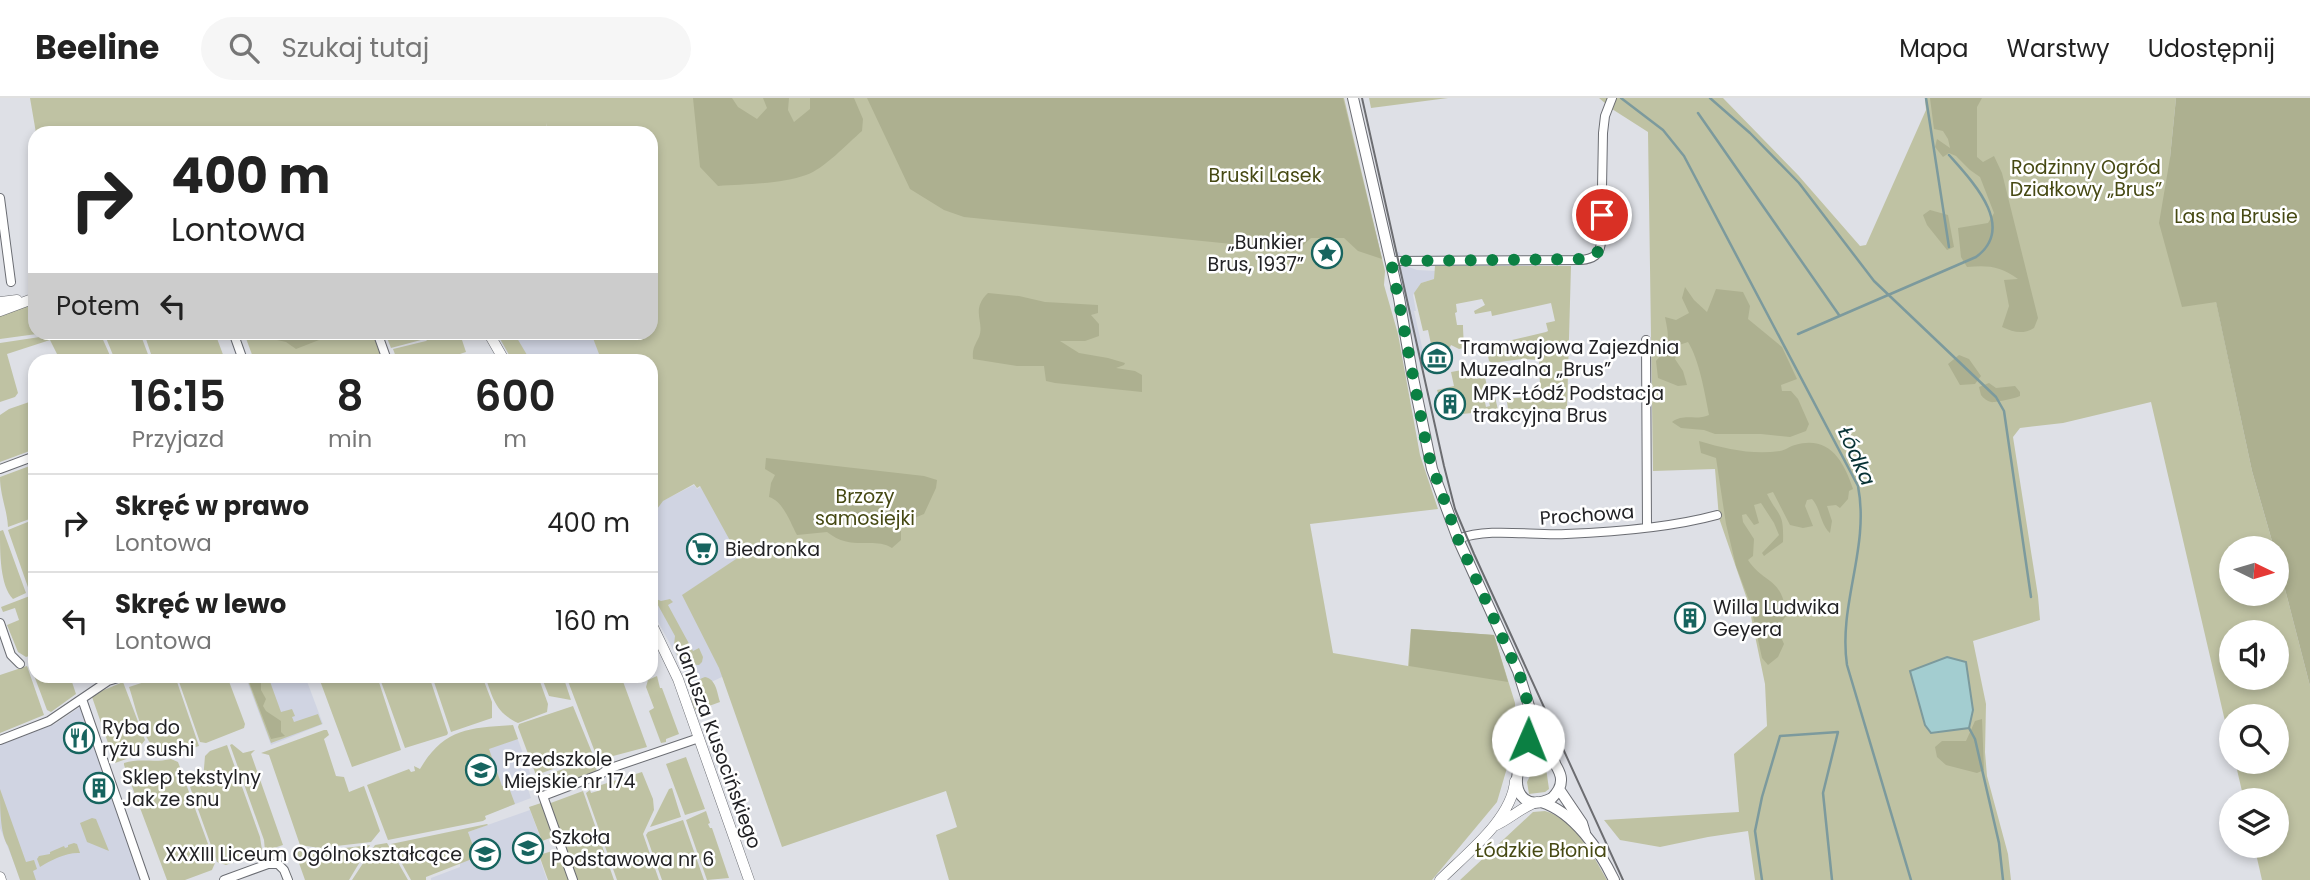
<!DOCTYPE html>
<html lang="pl">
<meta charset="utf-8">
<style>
body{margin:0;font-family:Poppins,sans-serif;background:#f6f6f6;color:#222;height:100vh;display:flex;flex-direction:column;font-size:26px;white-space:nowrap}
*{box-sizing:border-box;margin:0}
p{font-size:23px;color:#767676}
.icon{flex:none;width:38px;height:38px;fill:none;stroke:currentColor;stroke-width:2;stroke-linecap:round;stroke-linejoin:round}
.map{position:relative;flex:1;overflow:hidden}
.side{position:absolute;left:28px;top:256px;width:630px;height:329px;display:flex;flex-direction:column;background:#fff;border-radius:21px;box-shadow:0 4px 10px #0003}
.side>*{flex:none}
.top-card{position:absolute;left:28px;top:28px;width:630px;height:214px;border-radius:21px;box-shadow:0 4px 10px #0003;background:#fff;color:#222;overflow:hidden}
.needle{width:46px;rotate:95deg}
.tools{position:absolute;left:2219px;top:438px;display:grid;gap:14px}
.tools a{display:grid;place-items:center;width:70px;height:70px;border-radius:50%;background:#fff;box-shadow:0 4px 10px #0003;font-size:35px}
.pin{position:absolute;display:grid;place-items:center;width:60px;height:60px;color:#fff;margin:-30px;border:4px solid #fff;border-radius:50%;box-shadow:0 2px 7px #0007}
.me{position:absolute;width:77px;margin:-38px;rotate:1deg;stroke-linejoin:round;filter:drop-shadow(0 0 5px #0008)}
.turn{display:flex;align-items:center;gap:24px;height:147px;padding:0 28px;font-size:32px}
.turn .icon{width:91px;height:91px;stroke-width:2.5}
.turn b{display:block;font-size:49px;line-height:60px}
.then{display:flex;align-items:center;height:66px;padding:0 28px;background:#0003;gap:14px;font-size:26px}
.eta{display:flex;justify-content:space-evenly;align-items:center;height:119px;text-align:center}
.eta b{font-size:42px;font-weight:600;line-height:49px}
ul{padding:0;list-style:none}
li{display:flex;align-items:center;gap:21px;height:98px;padding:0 28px;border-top:2px solid #e0e0e0}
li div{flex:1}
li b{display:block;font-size:26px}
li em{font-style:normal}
header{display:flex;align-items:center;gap:42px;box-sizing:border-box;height:98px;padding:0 35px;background:#fff;border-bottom:2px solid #e0e0e0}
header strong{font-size:33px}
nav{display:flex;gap:38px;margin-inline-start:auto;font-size:24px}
.search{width:490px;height:63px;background:#f6f6f6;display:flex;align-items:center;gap:18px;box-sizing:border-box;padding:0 24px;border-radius:38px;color:#767676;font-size:26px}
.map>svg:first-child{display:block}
</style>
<header>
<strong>Beeline</strong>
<div class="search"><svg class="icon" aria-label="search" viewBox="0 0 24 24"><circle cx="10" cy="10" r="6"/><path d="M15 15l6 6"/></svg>Szukaj tutaj</div>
<nav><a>Mapa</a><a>Warstwy</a><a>Udostępnij</a></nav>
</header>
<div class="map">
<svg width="2310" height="782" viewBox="0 0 2310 782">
<rect width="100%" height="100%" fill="#dee0e6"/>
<!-- built -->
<path fill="#d0d4e2" d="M1396,154H1399L1406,168L1417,172L1435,173L1434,181L1421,185L1413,197L1416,213H1414L1427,271L1421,272L1395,163H1398Z
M496,235H591L602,262H512Z
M694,387L697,391L702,388L742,460L724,578L690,594L680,564L651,511V419L662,403Z
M245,578H305L323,626L271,647Z
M80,609L142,782H21L0,730V647L55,626Z
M513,628L534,686L527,688L531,700L459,727L428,658Z
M530,712L542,744L535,747L547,782H431V780L460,769V765L477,759L468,734Z"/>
<!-- green -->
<path fill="#bfc2a3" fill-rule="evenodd" d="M30,0H1344L1385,173L1384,187L1398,236L1420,357L1438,411L1310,426L1333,555L1408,568L1411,531L1494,537L1515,605L1516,639L1497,704L1432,782H949L936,737L957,729L946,693L782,749L719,570L682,497L739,459L700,388L697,390L694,386L663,403L651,419L655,404L651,378V262H595L599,256L591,235L651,234V35H548L546,25L547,35H36Z
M1369,0H1448L1371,10Z
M1599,0H1723L1798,77L1860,148L1866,147L1926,12L1925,0H2176L2170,60L2216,203L2252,373L2274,450H2231V495H2277V460L2310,588V782H2262L2254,747H2277V702H2244L2235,663H2277V618H2231V649L2151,304L2063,325L2020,330L2013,339L2038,498L2040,522L1973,543L1986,606L1985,654L1987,678L2008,756L2011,782H1755L1748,733L1708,739L1660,749L1620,742L1604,722L1739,714L1734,656L1767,628L1765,586L1748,504L1719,420L1715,371L1653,373L1648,34L1612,11ZM2231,534H2277V579H2231Z
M1435,168H1571L1567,311H1512L1442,318L1441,315L1454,312L1455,316L1460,315L1459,311L1462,310L1458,294L1445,297L1446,301L1440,302L1437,292L1454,288L1451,274L1462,272L1463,279L1475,277L1476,281L1485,279L1488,293L1483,295L1486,309L1490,308L1488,300L1495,299L1498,312L1508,311L1507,304L1514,300L1537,299L1540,288L1539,262L1522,261L1492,265L1489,263L1486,248L1546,234L1548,233L1546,225L1555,223L1551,205L1492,218L1491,213L1475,216L1474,213L1485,207L1482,201L1456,206L1457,214L1455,215L1457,227H1463V230L1464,250L1459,251L1451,247L1446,257L1442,249L1432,251L1428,232L1423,233L1414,195L1421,185L1434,181Z
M35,205V234L44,235L0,241V218Z
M73,234L100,235L112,262H60L50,242L7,256L18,295L15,299L0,304V245Z
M451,234L462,242L466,254L442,262H397L393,251L426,243L435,235Z
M104,235H140L149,259L138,262H115Z
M144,235H215L225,262H153Z
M244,235H368L370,240L375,242L382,262H254Z
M382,235V234L432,235L421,242L391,250L385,235Z
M499,235H514L530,262H512L499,239Z
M35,302V351L0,364V317L9,311Z
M35,366V419L8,429C7,411 0,397 0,379Z
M35,421V493L30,495L8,432Z
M3,432L26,495L13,501C0,488 0,455 0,433Z
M35,496V556L26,559L18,554L7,527L19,522L15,510L3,514L1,509Z
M654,500L661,503L670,501L673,504L668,507L693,553L699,550L703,559L702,564L699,567L685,566L677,557L674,547L675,538Z
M27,568L44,617L0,635V577Z
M32,572H35V578H70L76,596L51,614L47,612Z
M163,578H175L199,648L167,658C142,649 137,612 129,589Z
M177,578H227L245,626L244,630L206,645L200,644Z
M246,578H268L281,614L292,611L295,618L292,619L294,624L318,616L322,626L271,645Z
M326,578H377L401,652L352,669L319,580Z
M379,578H429L448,635L447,637L405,650Z
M432,578H482L492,604V620L451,634Z
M485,578H538L548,606L547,614L518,625C495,614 493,600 485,578Z
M541,578H563L571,602L549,598Z
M566,578H621L647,649L598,662Z
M657,578L660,590H662L679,636L666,641V644L661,645L649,613L654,610L646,589L648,582Z
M705,579C716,581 717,594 720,604L698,612V615C687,602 689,584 705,579Z
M123,584L145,642L132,659L115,665L92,599L99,594Z
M573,608L593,657L536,677L518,629L519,626Z
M513,627L518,641L489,651L502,688L508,687L515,706L485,718L486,721L483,723L388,742L367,687L409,671L411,674L415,673L414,668L420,671C444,630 469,630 513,627Z
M324,632H327L329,637L324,641L336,678L344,679L349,694L364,688L380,733L371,744L319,750L300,747L269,657L261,655Z
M232,646L243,655L255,652L251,656L283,747L265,753L264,742L230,647Z
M227,647L260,739L262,752L259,755L226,767L217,764L185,675L188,674L193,685L203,682L205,658L210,653Z
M686,659L705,711L685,717L666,666Z
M594,660L597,674L580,682L579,679L546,690L540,686L538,680Z
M171,661L178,664L215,765L212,772L185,782H167L124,667V665C139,660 155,665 171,661Z
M1536,666L1546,670L1549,691L1545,694L1529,696L1527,684Z
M642,674L653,701L654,712L643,736L659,782H617L586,695L590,692L591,695L601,692V687Z
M672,690L681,719L650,729L669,691Z
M0,691L26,764L34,762L37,771L33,773L36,782H20L8,748C0,736 0,708 0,691Z
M583,693L614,782H575L548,706Z
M541,705L553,739L542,743L529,709Z
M706,713L710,725L708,726L710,730H712L729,780L707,782L686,722Z
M1545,713C1574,721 1593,757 1607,782H1460L1533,714Z
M92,720L96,721L109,753L87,744L80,725Z
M683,722L704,782H662L646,737L648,734Z
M487,726L488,727L468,734L477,759L426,779V782H411L391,746Z
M74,745L77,746L80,755C67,754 51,762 40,769L37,761L39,758L50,756V754L64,748L65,750L68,749V747Z
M387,745L408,782H352L375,747Z
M370,747L349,782H305L294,751L319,753Z
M559,751L569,782H548L539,757Z"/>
<!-- forest -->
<path fill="#adb090" d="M693,0H732L738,9L757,21L767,10L763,0H789L788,12L794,24L810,11V0H854L863,21L862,33C847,46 824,71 806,77C782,86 744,86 718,88L700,69Z
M867,0H1343L1382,161L1358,153L1344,140H1311L1298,152C1276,152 1252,155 1232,146L964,119L944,112L910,91Z
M1930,0H1982L1977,9V59L1983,64L1994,58L2002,75L2038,220L2034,230C2022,237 2014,234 2002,229L2009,208L2004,182L2018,181C2001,168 1987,167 1967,169L1961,159L1958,130L1988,125L1994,115L1980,79L1970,72L1956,58L1949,55L1943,59L1935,49L1937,41L1950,50L1948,41L1943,33L1934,31Z
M2176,0H2310V588L2277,460V450H2274L2252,373L2216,204L2182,209L2159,125L2170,60Z
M1930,112L1948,117L1954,149L1947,152L1927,127L1923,117Z
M1685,189L1694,202L1707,214L1716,191L1743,194L1750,208L1748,221L1782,249L1797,281L1781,287L1782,293H1791L1798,301L1809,326L1806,333L1790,339L1761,336H1715L1704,332L1681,330L1672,324C1684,315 1696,323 1709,317C1705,296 1699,261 1688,244L1679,247L1675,261L1683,273L1687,287L1678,288L1658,280L1656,263C1671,247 1669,239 1665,219L1676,222L1689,215L1682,200Z
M988,195L1019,198L1045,204L1098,207V215L1091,217L1099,226V238L1085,243H1060L1079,255L1108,260L1125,265L1124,267L1116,270L1135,273L1142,277V294L1055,285L1046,283L1044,268H1017L973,261C972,251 975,247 979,239C985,224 970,212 988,195Z
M276,235H319V242L296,251L286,244L277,242Z
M1959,257L1969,261L1981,278L1975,286L1960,287L1948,266Z
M1989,285L1996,290L2015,288L2020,294V298C2017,300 1993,305 1991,304C1987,303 1983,300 1981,297L1979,289Z
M1699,343C1726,351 1752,357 1780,353C1786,352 1790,348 1795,347C1830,337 1844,364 1853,391L1849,393L1848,401L1840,410L1836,407L1827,408L1832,423L1830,435C1820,426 1821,411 1812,401L1807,402L1805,408L1813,428L1803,430L1790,427L1773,394L1767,396C1779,420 1784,413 1783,444L1764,458L1762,455L1779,437L1774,425L1761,405L1754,407L1759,425L1754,427L1746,416L1742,417L1743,424L1754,441L1753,458L1748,462C1765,487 1783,479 1786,518L1777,530L1784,546L1778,559L1768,567L1762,560L1750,505L1736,468L1726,426L1716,360L1701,355Z
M766,360L924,378L937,382L936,390L924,416L902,425L898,432L901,433V442L892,450C873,438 852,454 827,434L797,437C790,424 783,403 769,399L771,385L775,377L765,371Z
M1411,531L1494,537L1508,584L1409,568Z
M247,578H258L261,580V592L266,601L263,608L266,613L281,623V634L285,638L271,641Z
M1982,621L1984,672L1977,675L1946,667L1937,659L1935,649L1942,643H1966L1975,623Z"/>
<!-- water -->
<path fill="#a3cdd0" stroke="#7c9a9d" stroke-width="2" d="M1947,559L1966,564L1973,612L1969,630L1931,635L1925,627L1910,573Z"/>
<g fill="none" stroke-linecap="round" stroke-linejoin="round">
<!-- stream -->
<path stroke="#7c9a9d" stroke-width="2.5" d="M1621,0L1663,32L1684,58L1858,388C1870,450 1838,506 1847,567L1911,782
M1710,0L1750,35L1799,85L1874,183L1996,299L2004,313L2031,499
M1926,0L1949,149
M1698,15L1839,217
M1798,236L1976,159C2017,129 1972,83 1949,57
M1969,630L1975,641L1999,745L2003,782
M1762,782L1755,733L1762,699L1780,638L1838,634L1823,695L1832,782"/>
<!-- minor casing -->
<g stroke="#6b6d73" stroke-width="10">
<path id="minor" d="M0,100L11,184
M1391,163L1581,162C1593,161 1600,157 1601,144L1603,35L1605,18L1612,0
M233,234L243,262
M377,234L387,262
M1646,242L1647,429
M0,371L35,358
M1458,441C1489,429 1533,438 1566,436C1616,434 1669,430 1717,417
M0,525L11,557L20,566
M82,601L145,782
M0,642L49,623L108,583L125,578
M224,782L268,766H278L284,772L288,782
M573,782L543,698L601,676L608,671L699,640"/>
</g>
<!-- tertiary casing -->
<g stroke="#6b6d73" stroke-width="11">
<path id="tertiary" d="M0,204L17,202
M0,213L35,200
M488,234L504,262
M651,525L678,581L749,782
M1494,728C1509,722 1521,709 1537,704
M0,779L1,782
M1440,782C1466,756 1512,721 1515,683"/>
</g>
<!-- secondary casing -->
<g stroke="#6b6d73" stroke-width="12">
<path id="secondary" d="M1353,0L1399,200L1412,275L1432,371L1458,441L1518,573L1539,640C1548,662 1575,678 1552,700C1500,726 1510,631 1555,665
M1527,662L1526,622L1530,614
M1559,691L1582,725L1585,735
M1541,704C1574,714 1600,753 1614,782"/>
</g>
<!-- minor -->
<use href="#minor" stroke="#fff" stroke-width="8"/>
<!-- tertiary -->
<use href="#tertiary" stroke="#fff" stroke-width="10"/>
<!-- secondary -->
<use href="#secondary" stroke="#fff" stroke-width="10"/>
<!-- tram -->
<path stroke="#6c6d71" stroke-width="2" d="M1362,0L1444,368L1455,411L1474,456L1623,782"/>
</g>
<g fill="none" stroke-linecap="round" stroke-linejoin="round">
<!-- route -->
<path stroke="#0b8043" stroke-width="12" stroke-dasharray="0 21.6" d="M1528,642L1526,622L1530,614L1522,583L1458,441L1428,356L1391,163L1590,161C1606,152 1601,133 1602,117"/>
</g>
<!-- icons -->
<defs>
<g id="sight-ring" transform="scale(1.575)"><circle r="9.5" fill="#fff" stroke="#17645f" stroke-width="1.5"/><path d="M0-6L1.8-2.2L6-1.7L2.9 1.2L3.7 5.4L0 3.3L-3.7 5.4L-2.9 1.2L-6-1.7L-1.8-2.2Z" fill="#17645f"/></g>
<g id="museum-ring" transform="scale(1.575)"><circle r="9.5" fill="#fff" stroke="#17645f" stroke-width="1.5"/><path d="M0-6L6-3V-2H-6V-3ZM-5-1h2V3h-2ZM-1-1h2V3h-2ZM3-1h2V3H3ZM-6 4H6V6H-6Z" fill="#17645f"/></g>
<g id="building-ring" transform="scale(1.575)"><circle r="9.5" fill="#fff" stroke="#17645f" stroke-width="1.5"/><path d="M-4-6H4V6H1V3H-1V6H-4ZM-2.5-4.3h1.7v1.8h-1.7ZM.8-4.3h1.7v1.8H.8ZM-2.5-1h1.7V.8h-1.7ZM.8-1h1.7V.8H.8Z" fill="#17645f"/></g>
<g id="supermarket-ring" transform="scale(1.575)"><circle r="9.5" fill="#fff" stroke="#17645f" stroke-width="1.5"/><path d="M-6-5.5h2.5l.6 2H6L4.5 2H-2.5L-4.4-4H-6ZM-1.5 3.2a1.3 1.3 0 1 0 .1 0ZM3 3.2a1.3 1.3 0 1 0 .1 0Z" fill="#17645f"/></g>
<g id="restaurant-ring" transform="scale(1.575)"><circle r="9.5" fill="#fff" stroke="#17645f" stroke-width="1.5"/><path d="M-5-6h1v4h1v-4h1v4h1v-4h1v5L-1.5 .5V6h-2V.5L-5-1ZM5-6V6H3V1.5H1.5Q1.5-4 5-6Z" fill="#17645f"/></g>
<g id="school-ring" transform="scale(1.575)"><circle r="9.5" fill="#fff" stroke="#17645f" stroke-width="1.5"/><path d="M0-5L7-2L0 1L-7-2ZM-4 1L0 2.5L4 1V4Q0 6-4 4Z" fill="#17645f"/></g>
</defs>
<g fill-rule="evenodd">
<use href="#sight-ring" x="1327" y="155"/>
<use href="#museum-ring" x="1437" y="260"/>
<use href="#building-ring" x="1450" y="306"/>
<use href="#supermarket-ring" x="702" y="451"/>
<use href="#building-ring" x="1690" y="520"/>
<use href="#restaurant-ring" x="79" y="640"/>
<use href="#school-ring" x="481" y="672"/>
<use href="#building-ring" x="99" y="690"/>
<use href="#school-ring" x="528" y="750"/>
<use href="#school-ring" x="485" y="756"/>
</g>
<g text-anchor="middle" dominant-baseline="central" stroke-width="5" stroke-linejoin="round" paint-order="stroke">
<!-- park labels -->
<g font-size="19" fill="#464913" stroke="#fff">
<text x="2086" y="69">Rodzinny Ogród<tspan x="2086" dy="22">Działkowy „Brus”</tspan></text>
<text x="1265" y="77">Bruski Lasek</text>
<text x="2236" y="118">Las na Brusie</text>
<text x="865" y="398">Brzozy<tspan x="865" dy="22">samosiejki</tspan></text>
<text x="1541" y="752">Łódzkie Błonia</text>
</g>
<!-- poi labels -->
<g font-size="19" fill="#222225" stroke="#fff" text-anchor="start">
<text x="1304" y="144" text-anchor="end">„Bunkier<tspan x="1304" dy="22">Brus, 1937”</tspan></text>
<text x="1460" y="249">Tramwajowa Zajezdnia<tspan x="1460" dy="22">Muzealna „Brus”</tspan></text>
<text x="1473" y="295">MPK-Łódź Podstacja<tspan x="1473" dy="22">trakcyjna Brus</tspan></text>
<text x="725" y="451">Biedronka</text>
<text x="1713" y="509">Willa Ludwika<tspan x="1713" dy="22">Geyera</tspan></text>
<text x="102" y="629">Ryba do<tspan x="102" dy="22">ryżu sushi</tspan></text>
<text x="504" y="661">Przedszkole<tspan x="504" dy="22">Miejskie nr 174</tspan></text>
<text x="122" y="679">Sklep tekstylny<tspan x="122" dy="22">Jak ze snu</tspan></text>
<text x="551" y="739">Szkoła<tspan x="551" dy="22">Podstawowa nr 6</tspan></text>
<text x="462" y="756" text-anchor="end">XXXIII Liceum Ogólnokształcące</text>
</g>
<!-- street labels -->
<g font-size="19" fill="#222225" stroke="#fff">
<text transform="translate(1587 417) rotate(-4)">Prochowa</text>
<text transform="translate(718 647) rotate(70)">Janusza Kusocińskiego</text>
</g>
<!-- water labels -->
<g font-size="21" font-style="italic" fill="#083336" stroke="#fff">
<text transform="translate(1857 358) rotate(66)">Łódka</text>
</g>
</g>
</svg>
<div class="tools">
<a><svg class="needle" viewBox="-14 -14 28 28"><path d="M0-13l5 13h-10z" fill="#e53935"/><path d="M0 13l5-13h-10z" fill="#767676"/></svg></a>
<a><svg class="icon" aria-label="sound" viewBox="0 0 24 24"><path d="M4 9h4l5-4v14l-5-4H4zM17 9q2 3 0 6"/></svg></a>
<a><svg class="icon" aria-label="search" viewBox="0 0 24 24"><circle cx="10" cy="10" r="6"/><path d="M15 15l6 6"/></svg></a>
<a><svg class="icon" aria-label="layers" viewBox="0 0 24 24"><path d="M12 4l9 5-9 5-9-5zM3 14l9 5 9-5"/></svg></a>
</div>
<div class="pin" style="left:1602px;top:117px;background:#d93025"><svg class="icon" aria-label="arrive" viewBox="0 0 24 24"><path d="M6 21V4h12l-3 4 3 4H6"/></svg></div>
<svg class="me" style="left:1528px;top:642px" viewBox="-20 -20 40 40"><circle r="19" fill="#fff"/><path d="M0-13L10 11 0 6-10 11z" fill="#0b8043"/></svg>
<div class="top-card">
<div class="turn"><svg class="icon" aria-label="right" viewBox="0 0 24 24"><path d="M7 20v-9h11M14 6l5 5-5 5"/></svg><div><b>400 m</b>Lontowa</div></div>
<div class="then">Potem<svg class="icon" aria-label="left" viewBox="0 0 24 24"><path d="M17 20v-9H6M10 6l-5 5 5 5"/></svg></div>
</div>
<section class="side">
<div class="eta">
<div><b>16:15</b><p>Przyjazd</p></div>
<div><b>8</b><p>min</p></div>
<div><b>600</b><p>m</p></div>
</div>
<ul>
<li><svg class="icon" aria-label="right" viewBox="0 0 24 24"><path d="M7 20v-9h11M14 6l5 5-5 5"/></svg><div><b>Skręć w prawo</b><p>Lontowa</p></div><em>400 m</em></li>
<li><svg class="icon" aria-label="left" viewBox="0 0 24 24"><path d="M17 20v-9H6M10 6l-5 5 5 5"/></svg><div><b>Skręć w lewo</b><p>Lontowa</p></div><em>160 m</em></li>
</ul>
</section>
</div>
